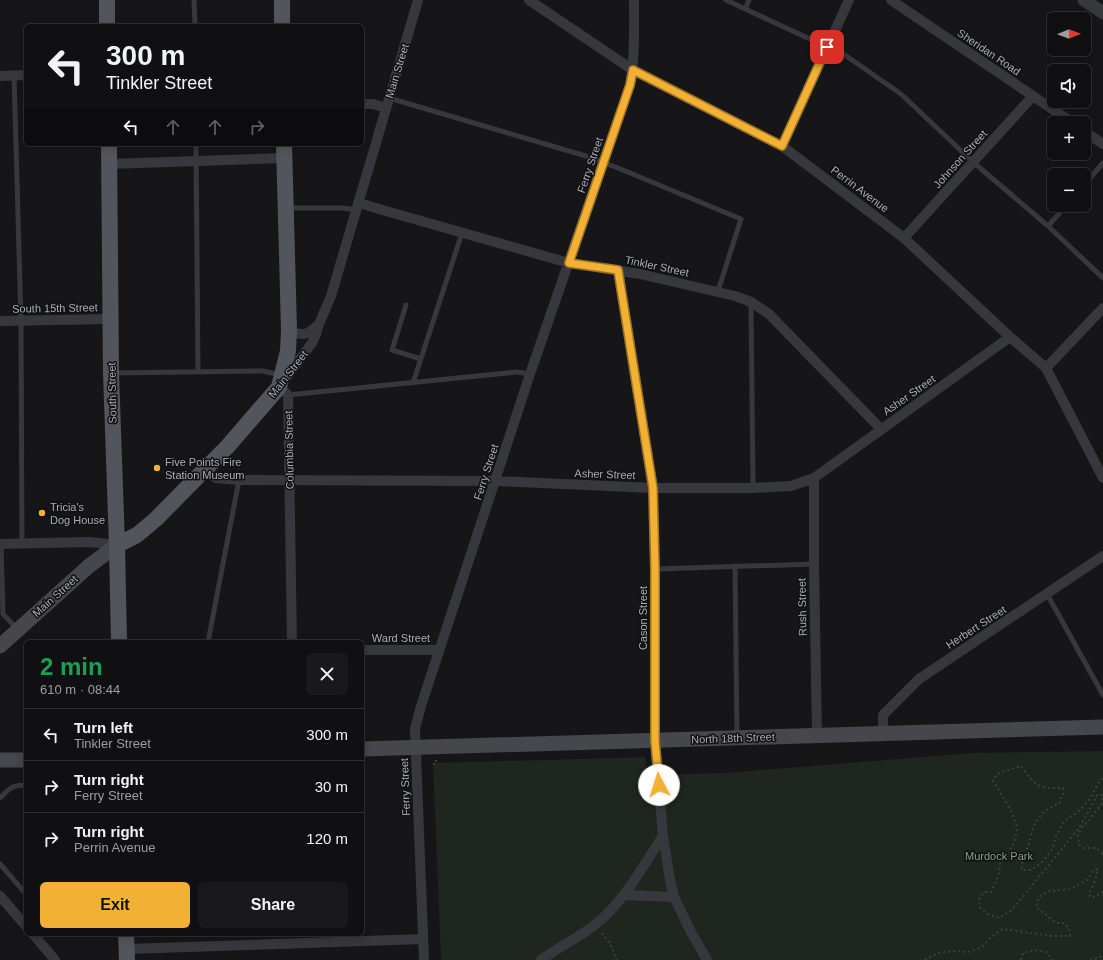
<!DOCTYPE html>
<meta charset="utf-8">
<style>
body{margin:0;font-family:Helvetica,sans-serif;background:#19191b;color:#f1f3f6;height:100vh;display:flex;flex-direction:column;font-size:15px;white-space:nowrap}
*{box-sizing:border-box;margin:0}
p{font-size:13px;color:#9c9d9f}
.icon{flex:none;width:22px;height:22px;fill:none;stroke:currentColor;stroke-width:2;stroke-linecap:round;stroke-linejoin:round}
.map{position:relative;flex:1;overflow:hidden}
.side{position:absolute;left:24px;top:640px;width:340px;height:296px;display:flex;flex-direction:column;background:#101012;border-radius:6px;box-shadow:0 2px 10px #0003,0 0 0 1px #303032}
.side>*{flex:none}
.top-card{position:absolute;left:24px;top:24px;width:340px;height:122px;border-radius:6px;box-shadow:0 2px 10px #0003,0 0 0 1px #303032;background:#101012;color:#f1f3f6;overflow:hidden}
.needle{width:26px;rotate:89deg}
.tools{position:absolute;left:1047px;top:12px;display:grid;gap:8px}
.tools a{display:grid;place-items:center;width:44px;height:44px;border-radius:6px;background:#101012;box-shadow:0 2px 10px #0003,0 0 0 1px #303032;font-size:20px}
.pin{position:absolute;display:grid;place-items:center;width:34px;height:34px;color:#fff;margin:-17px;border-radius:8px;box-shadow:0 2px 6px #0006}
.me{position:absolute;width:44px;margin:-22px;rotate:355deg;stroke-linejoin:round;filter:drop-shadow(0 0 3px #0008)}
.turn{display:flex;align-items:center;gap:14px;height:84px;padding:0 16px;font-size:18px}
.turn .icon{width:52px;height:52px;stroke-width:2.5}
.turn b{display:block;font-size:28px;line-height:34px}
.lanes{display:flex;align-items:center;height:38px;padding:0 16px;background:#0003;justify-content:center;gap:20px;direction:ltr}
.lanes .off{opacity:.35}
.round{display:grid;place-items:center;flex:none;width:42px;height:42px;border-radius:6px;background:#19191b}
.summary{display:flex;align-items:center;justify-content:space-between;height:68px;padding:0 16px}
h1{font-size:24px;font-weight:700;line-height:30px;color:#1e9e55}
.button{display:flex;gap:8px;margin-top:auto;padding:8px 16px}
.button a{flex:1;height:46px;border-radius:6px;background:#f2b134;color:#111;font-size:16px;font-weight:700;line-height:46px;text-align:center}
.button a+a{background:#19191b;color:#f1f3f6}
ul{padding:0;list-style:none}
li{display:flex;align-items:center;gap:12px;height:52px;padding:0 16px;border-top:1px solid #303032}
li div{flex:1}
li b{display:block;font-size:15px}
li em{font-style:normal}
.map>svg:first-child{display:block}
</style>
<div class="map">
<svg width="1103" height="960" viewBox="0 0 1103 960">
<rect width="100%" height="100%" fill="#161618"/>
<!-- green -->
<path fill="#1e261f" d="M1103,751V960H441L433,763L645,757L647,775L725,773L972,753Z"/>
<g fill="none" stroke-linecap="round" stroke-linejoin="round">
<!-- path -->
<path stroke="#3d3f44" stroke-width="2" stroke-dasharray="2 3" stroke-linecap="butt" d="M433,764H436V760
M1103,779L1100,780L1089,800L1077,813L1065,820L1056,836L1052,850L1040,864L1031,870H1022C1021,861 1024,857 1027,849C1030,843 1030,837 1032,831C1037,816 1046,809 1060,803L1059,800C1063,796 1064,793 1063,788C1055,788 1045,789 1038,785C1031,781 1026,771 1020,766L997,774L993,781C1000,792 1017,818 1017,830C1016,841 1010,850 1005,860L1000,861C1000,873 996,882 991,892H984L979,899L980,908L988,914L999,918L1011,911L1079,828L1098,794L1102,795V803L1088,822L1082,827L1078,835L1079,845L1084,848H1097L1103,855
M602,933L611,945L617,960
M925,960L928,958L939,953L953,951L968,952L982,947L991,937L1003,929L1052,936H1070L1069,928L1063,923H1056L1036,907L1039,897L1048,891L1063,890L1074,887L1087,880L1094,870L1098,869L1095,880L1089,895L1092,898L1101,893L1103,891
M1021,960L1023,953L1034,950L1046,952L1053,960
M1090,960L1098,958L1103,955"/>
<!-- service -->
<path stroke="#37383d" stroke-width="5" d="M194,0L195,26
M726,0L827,47L842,53L901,94L973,162L1048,226L1103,278
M745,9L749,0
M14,75L21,321L22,543
M389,98L586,156L618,168L741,219L718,291
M196,144L198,371
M1084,185L1103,163
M287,208H343L356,210
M1048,226L1067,205
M751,303L753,488
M406,305L392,350L421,359
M113,373L263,371L280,375
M413,383L462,233
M288,395L517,372L530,374
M1,544L3,614L17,629
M735,566L737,737
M655,569L814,564
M1047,594L1103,695
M208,642L239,480
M0,798C10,788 12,785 26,785
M0,864L26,894"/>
<!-- minor -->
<path stroke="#37383d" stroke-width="10" d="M529,0L633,70L782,146L904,238L1010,337L1046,368L1103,478
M891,0L1073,123
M0,76L26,75
M362,104H373L386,108
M1084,131L1103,144
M782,146L849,0
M110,164L285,158
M358,202L372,207L569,263L640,274L735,296L751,302L769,314L881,429
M904,238L1033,96
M618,270L653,488L655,569V741L663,836L670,880L674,897L691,932L707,960
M0,321L111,319
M289,330C303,337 308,335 319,324
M1046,368L1103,308
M204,470L216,478L239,480L495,481L653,488H753L791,486L814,478L1010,337
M814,478V564L817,735
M0,544L89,542L117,545
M292,642L288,395L279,387L312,343L316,334L319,324L331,296L418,0
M362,650H439
M883,733V715L919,679L1103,556
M624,895L674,897
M0,896L26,926
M33,934L55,960
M127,949L423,939
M424,960L415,729L421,706L530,374L630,85C635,57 634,28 634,0
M541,960C563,944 589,933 608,913C630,891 646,861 663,836"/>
<!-- tertiary -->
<path stroke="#37383d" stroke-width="13" d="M1084,0L1103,13"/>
<!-- secondary -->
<path stroke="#45474d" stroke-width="15" d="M0,646L89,566L117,545
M362,749L1103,727
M0,760H26"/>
<!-- primary -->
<path stroke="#53555c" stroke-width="16" d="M107,0V26
M282,0V26
M109,144L111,373L117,545L119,642
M117,545L137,535L156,519L228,446L279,387L288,351L289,330L284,144
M126,934L127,960"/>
</g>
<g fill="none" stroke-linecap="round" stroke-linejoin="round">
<!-- route casing -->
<g stroke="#9d7322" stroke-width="10">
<path id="route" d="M659,785L655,741V569L653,488L618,270L569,263L630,85L633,70L782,146L827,47"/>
</g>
<!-- route -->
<use href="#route" stroke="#f2b134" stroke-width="7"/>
</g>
<!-- markers -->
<g fill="#f2b134" stroke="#111113" stroke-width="1.5">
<circle cx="157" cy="468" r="4"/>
<circle cx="42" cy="513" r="4"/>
</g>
<g text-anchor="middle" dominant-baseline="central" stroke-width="3" stroke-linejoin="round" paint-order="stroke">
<!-- street labels -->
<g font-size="11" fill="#a8adb8" stroke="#111113">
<text transform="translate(989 52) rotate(34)">Sheridan Road</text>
<text transform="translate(397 71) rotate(-73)">Main Street</text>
<text transform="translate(960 159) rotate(-48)">Johnson Street</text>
<text transform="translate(590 165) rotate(-71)">Ferry Street</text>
<text transform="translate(860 189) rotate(37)">Perrin Avenue</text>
<text transform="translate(657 266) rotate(12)">Tinkler Street</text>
<text transform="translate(55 308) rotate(-1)">South 15th Street</text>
<text transform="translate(288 374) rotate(-52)">Main Street</text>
<text transform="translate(112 393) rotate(-91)">South Street</text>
<text transform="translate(909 395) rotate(-35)">Asher Street</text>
<text transform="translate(289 450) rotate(-91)">Columbia Street</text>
<text transform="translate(486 472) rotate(-72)">Ferry Street</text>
<text transform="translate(605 474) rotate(2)">Asher Street</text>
<text transform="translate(55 596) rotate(-42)">Main Street</text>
<text transform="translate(802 607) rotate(-91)">Rush Street</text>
<text transform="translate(643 618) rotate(-90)">Cason Street</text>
<text transform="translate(976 627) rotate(-33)">Herbert Street</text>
<text x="401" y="638">Ward Street</text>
<text transform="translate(733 738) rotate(-2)">North 18th Street</text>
<text transform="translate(405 787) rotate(-92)">Ferry Street</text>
</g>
<!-- poi labels -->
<g font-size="11" fill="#a8adb8" stroke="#111113" text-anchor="start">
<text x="165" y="462">Five Points Fire<tspan x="165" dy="13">Station Museum</tspan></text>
<text x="50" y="507">Tricia's<tspan x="50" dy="13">Dog House</tspan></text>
</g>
<!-- park labels -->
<g font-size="11" fill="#7fa381" stroke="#111113">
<text x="999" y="856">Murdock Park</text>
</g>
</g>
</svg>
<div class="tools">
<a><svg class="needle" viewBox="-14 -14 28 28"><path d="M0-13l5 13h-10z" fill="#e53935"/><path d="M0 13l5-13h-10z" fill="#9c9d9f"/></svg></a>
<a><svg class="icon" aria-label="sound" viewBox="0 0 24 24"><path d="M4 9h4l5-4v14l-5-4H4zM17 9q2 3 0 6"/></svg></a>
<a>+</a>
<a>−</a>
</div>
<div class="pin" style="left:827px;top:47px;background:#d93025"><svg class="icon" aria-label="arrive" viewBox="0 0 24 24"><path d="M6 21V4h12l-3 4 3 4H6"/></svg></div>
<svg class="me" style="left:659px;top:785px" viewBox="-20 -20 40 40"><circle r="19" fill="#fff"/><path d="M0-13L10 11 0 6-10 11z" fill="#f2b134"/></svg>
<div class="top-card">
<div class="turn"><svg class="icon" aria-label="left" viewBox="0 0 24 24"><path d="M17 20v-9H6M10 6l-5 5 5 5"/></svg><div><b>300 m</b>Tinkler Street</div></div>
<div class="lanes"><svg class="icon" aria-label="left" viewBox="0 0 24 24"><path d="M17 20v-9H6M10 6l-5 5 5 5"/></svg><svg class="icon off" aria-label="ahead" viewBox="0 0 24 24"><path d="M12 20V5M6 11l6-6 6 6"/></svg><svg class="icon off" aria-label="ahead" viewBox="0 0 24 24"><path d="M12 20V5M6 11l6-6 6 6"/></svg><svg class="icon off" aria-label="right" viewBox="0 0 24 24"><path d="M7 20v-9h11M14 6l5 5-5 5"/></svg></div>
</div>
<section class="side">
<div class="summary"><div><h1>2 min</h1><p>610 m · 08:44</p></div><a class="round"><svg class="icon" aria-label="close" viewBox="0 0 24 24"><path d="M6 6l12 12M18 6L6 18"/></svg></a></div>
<ul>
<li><svg class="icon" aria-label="left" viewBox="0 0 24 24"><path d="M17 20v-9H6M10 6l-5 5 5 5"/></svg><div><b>Turn left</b><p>Tinkler Street</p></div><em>300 m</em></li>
<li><svg class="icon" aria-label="right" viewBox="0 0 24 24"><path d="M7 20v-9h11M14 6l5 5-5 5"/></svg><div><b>Turn right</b><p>Ferry Street</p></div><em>30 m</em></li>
<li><svg class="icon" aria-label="right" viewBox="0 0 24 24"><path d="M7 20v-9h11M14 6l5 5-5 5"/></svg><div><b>Turn right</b><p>Perrin Avenue</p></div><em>120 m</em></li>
</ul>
<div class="button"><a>Exit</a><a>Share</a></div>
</section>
</div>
